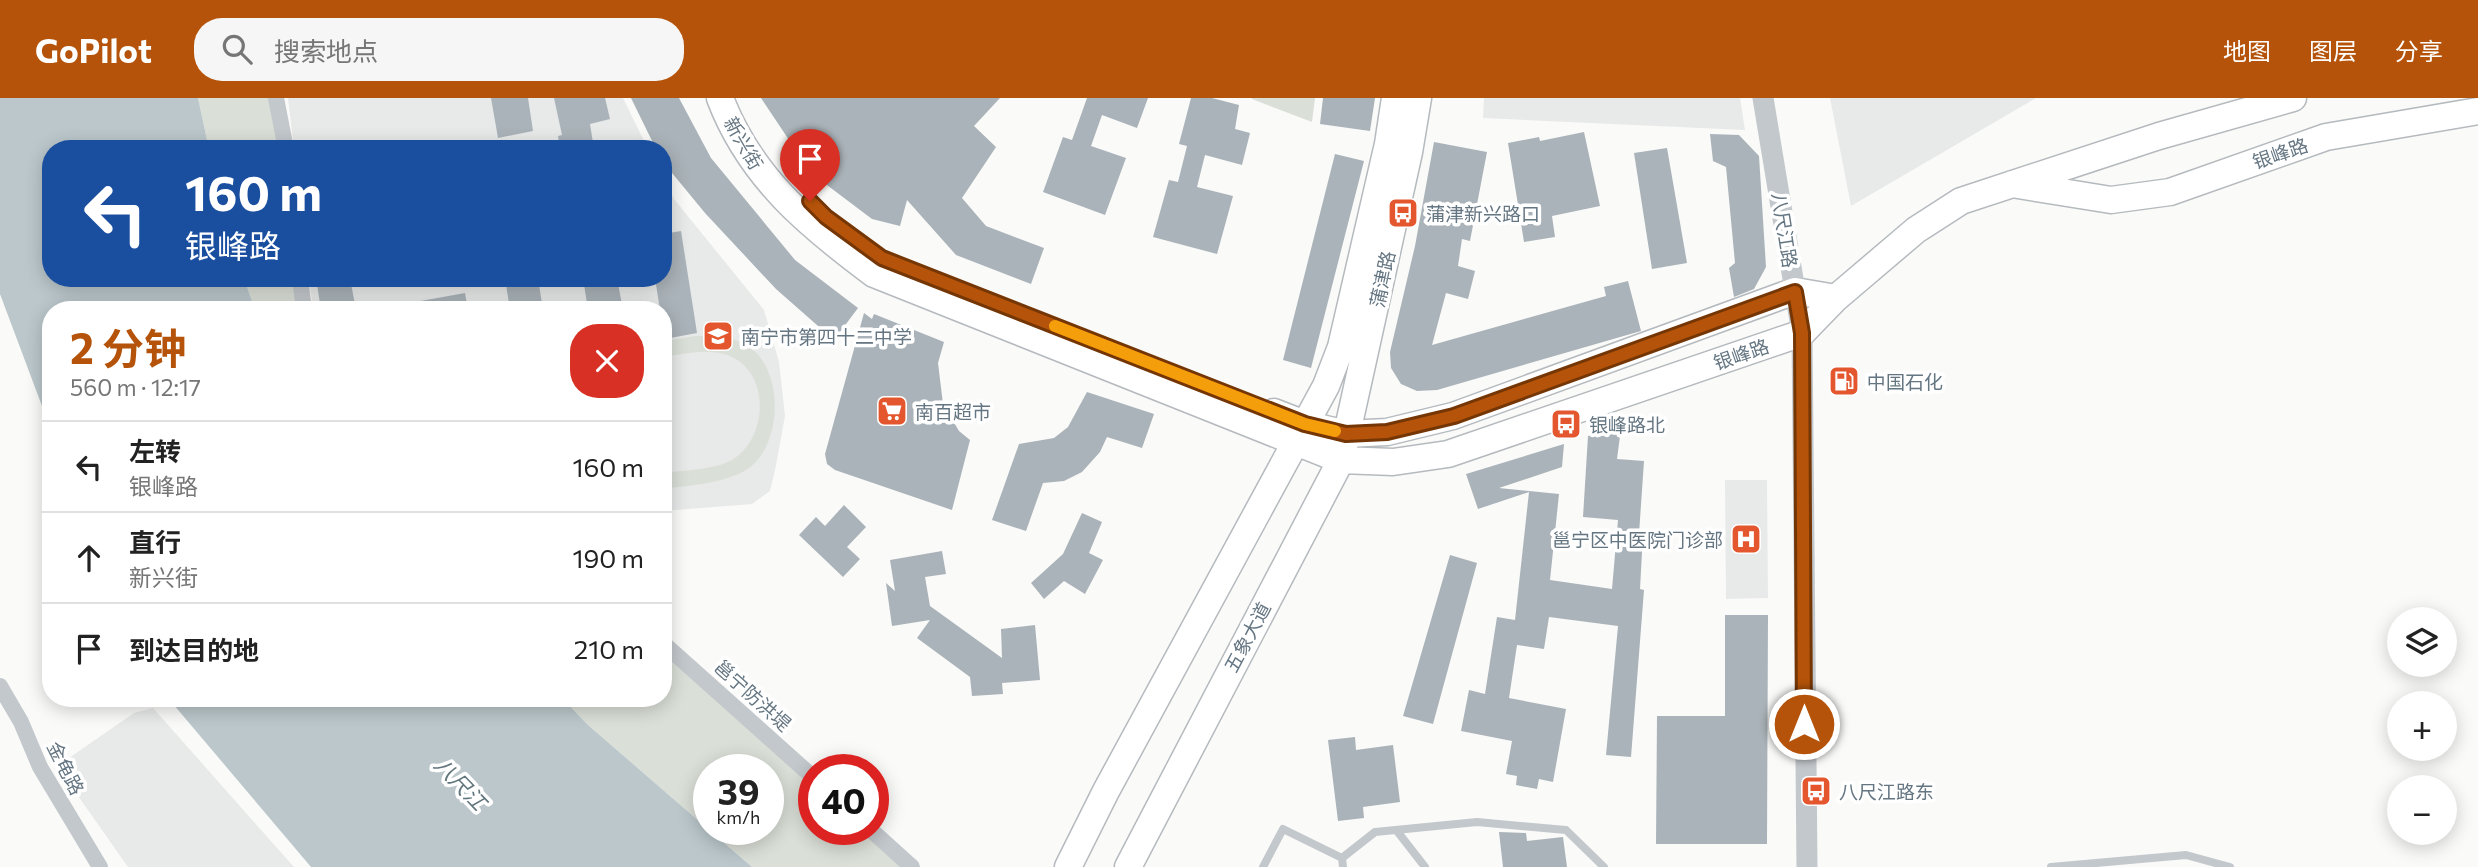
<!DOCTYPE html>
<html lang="zh">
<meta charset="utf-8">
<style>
body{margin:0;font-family:Commissioner,"Noto Sans SC",sans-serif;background:#f6f6f6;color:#222;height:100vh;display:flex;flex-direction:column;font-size:26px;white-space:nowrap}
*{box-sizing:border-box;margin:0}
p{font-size:23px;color:#767676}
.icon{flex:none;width:38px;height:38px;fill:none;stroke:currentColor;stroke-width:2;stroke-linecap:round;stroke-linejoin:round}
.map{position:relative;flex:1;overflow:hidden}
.drawer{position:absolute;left:42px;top:203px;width:630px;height:406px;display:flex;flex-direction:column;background:#fff;border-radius:28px;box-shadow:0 4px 18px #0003}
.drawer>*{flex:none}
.banner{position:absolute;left:42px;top:42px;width:630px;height:147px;border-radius:28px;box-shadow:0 4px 18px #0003;background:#1a4fa0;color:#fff;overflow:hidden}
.tools{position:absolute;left:2387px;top:509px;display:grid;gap:14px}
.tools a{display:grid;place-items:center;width:70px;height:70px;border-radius:50%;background:#fff;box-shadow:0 4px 18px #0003;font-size:35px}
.speed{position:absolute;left:693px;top:656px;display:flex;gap:14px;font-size:35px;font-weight:700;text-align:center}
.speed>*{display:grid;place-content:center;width:91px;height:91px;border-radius:50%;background:#fff;box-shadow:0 4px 18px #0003;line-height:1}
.speed small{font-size:18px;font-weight:400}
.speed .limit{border:10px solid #d22;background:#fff;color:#111}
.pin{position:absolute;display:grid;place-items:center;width:60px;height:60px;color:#fff;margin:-72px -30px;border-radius:50% 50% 50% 0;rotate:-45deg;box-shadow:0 0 7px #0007}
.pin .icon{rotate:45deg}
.me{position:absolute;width:77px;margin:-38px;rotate:0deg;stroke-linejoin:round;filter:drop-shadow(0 0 5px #0008)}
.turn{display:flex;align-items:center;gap:24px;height:147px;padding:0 28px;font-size:32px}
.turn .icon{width:91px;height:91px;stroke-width:2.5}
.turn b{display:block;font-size:49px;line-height:60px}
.round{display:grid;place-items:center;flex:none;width:74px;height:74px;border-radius:28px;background:#f6f6f6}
.summary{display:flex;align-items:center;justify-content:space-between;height:119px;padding:0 28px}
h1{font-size:42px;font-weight:700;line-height:52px;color:#b45309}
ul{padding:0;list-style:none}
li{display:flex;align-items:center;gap:21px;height:91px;padding:0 28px;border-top:2px solid #e0e0e0}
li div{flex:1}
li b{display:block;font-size:26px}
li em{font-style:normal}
header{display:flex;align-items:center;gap:42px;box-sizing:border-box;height:98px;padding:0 35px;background:#b45309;color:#fff}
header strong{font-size:33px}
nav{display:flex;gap:38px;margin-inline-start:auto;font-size:24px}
.search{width:490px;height:63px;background:#f6f6f6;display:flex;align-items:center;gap:18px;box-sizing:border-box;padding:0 24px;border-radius:28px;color:#767676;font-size:26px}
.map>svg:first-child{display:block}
</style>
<header>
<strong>GoPilot</strong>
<div class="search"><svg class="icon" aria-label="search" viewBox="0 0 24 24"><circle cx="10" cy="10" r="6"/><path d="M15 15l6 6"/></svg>搜索地点</div>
<nav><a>地图</a><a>图层</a><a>分享</a></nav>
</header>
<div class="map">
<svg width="2478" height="769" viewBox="0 0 2478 769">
<rect width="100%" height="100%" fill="#fafaf8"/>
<!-- built -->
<path fill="#e8e9e9" d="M288,0H623L648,51H294Z
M1484,0H1740L1745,32L1483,20Z
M1830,0H2036L1851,108Z
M663,80L674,101L764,212L779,264L785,318L775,372L770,393L752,406L663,413V212H313L309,180H663Z
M1725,382H1767L1768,500L1726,501Z
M153,610L294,769H128L59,671L69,660L134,615Z"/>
<!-- green -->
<path fill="#dadfd7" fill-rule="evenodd" d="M198,0H276L286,51H209Z
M1315,0L1312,24L1252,1V0Z
M244,180H300L304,212H255Z
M696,238C714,238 733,238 748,248C785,272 783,349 746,372C722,386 690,387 663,391V375C683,372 714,372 732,362C769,340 771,272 727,257C706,250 684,256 663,259V243Z
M663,545L814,680V732H871L912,769H752L588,627L562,600H663ZM709,672H768V732H709Z"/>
<!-- water -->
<path fill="#bbc7cb" d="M0,0H198L209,51H51V180H244L255,212H51V332L0,196Z
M168,600H562L588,627L752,769H311Z"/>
<!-- building -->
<path fill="#aab3b9" d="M491,0H528L533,33L498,40Z
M554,0H605L610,21L590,26L594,51H560L558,38L562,37Z
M631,0H679L711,60L795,162L858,210L834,242L776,191L705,115L663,64V51H656Z
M761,0H1000L974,28L996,49L962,100L986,128L1044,150L1031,186L956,157L907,102L900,128L872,121L811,75Z
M1087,0H1148L1137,30L1102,17L1091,48L1126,60L1105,117L1043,94L1063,39L1072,42Z
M1191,0H1212L1239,7L1235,31L1250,35L1242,67L1205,57L1197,89L1233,98L1217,156L1153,139L1169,82L1178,84L1187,48L1179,46Z
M1323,0H1375L1370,33L1320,26Z
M1584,34L1600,108L1552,118L1555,139L1524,144L1508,45L1539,39L1540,43Z
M1710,36L1739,37L1759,58L1766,169L1754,191L1734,199L1729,170L1735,165L1726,69L1713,63Z
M1434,44L1487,54L1470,143L1462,141L1458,168L1475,173L1468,201L1446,195L1432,247L1606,198L1604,189L1628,183L1641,233L1437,292L1417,293L1401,286L1391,270L1390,254L1415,148Z
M1667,50L1687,165L1652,171L1634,55Z
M1335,56L1364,63L1311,270L1283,262Z
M681,133L697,235L665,241L663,212H660L655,180H663V136Z
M316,180H350L356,212H321Z
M505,180H538L543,212H510Z
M583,180H617L623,212H588Z
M465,195L468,212H415V204Z
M864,215L872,221L874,216L944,244L938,265L943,306L959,333L970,342L952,412L835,372L827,366L825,356Z
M1087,294L1154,316L1142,350L1107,339L1100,354L1082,374L1064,383L1043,385L1026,433L992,422L1019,346L1054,340L1068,329Z
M1617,329L1620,338L1617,361L1644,363L1639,436H1643L1640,491L1644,492L1631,659L1606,657L1618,528L1549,519L1544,551L1517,547L1509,600L1566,611L1553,684L1539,681L1537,691L1516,687L1517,678L1506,676L1512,643L1461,633L1469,592L1485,596L1497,519L1515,522L1529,394L1478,411L1466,376L1564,346L1562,369L1499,390L1559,396L1550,482L1612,491L1618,422L1583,419L1588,338Z
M844,407L866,429L847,449L860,461L843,479L799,437L816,419L825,428Z
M1082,415L1102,424L1089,455L1103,462L1085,496L1064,483L1044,501L1031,485L1063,456Z
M942,453L946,476L925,479L930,508L1002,560L1001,531L1035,527L1040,582L1002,585L1003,596L972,598L970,579L917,540L930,522L892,528L886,485L895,493L890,462Z
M1450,457L1477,465L1433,626L1403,618Z
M1725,517H1768L1767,746H1656L1657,618H1725Z
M1355,639L1356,652L1393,647L1400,704L1363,709L1364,720L1338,723L1328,642Z
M1499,734L1526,735L1527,743L1563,739L1567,769H1503Z"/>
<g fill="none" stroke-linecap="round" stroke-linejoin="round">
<!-- primary casing -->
<g stroke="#b5babe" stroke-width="29">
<path id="primary" d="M720,0C750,79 808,127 874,176L1341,362L1393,364L1448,356L1802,235L1836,200L1916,132L1961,103L2159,38L2293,0
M2012,86L2111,102L2170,94L2326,39L2478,13
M1274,314L1305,326L1346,336L1387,334L1453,318L1795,193L1836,200
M1068,769L1106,693L1326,288L1341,249L1388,46L1395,0
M1128,769L1341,362L1409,54L1418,0"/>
</g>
<!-- service -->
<path stroke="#c3c8cc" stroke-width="8" d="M1397,733L1425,769
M1342,760L1375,734L1477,724L1566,732L1604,769
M1263,769L1283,731L1342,760L1343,769
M2051,769L2186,757L2230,769"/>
<!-- minor -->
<path stroke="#c3c8cc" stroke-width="16" d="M276,0L286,51
M300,180L304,212
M663,545L814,680
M0,588L21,624L40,669L100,769
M871,732L912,769"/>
<!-- tertiary -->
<path stroke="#c3c8cc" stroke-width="21" d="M1763,0L1802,235L1807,769"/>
<!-- primary -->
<use href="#primary" stroke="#fff" stroke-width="26"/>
</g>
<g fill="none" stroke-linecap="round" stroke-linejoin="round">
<!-- route casing -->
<g stroke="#753606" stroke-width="18">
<path id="route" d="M810,103L826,119L882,160L1305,326L1346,336L1387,334L1454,318L1795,194L1802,235L1804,626"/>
</g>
<!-- route -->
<use href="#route" stroke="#b45309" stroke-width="12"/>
<!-- slow -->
<path stroke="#f59e0b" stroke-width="12" d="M1055,228L1305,326L1335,333"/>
</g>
<!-- icons -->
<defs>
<g id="bus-square" transform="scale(1.575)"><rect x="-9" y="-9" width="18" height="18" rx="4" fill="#e4572e" stroke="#fff"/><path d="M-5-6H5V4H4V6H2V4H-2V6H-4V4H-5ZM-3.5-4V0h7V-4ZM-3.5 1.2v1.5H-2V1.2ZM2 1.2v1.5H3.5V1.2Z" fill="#fff"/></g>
<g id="school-square" transform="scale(1.575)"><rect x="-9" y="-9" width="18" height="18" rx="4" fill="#e4572e" stroke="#fff"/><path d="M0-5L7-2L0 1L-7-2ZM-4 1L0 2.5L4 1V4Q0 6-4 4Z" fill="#fff"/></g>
<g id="fuel-square" transform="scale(1.575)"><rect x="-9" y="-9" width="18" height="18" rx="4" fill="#e4572e" stroke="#fff"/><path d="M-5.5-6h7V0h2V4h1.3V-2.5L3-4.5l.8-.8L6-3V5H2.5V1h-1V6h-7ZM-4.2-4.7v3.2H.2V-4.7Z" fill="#fff"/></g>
<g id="supermarket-square" transform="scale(1.575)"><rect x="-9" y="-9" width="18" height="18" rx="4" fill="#e4572e" stroke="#fff"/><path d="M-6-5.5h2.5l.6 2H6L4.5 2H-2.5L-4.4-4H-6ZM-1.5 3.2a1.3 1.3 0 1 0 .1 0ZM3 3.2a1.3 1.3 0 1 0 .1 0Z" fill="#fff"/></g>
<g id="hospital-square" transform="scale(1.575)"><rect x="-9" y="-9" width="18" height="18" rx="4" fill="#e4572e" stroke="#fff"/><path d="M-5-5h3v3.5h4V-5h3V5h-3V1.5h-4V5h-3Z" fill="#fff"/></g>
</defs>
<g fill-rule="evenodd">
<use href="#bus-square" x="1403" y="115"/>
<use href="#school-square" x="718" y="238"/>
<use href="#fuel-square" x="1844" y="283"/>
<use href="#supermarket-square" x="892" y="313"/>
<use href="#bus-square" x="1566" y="326"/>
<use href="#hospital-square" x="1746" y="441"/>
<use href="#bus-square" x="1816" y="693"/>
</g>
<g text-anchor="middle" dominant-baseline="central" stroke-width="7" stroke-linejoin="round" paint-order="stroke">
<!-- street labels -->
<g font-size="19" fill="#657683" stroke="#fff">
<text transform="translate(744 45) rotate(60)">新兴街</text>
<text transform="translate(2280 55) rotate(-19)">银峰路</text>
<text transform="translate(1785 132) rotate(81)">八尺江路</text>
<text transform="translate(1382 181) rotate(-78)">蒲津路</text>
<text transform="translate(1741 256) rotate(-19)">银峰路</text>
<text transform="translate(1247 539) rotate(-62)">五象大道</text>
<text transform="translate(753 597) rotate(42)">邕宁防洪堤</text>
<text transform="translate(66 670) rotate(63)">金龟路</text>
</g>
<!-- poi labels -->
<g font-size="19" fill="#657683" stroke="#fff" text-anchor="start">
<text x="1426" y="115">蒲津新兴路口</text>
<text x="741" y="238">南宁市第四十二中学</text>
<text x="1867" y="283">中国石化</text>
<text x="915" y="313">南百超市</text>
<text x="1589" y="326">银峰路北</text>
<text x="1723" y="441" text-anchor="end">邕宁区中医院门诊部</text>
<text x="1839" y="693">八尺江路东</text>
</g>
<!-- water labels -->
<g font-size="21" font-style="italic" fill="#60757c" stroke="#fff">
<text transform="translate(461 685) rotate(46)">八尺江</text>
</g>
</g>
</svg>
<div class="tools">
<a><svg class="icon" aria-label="layers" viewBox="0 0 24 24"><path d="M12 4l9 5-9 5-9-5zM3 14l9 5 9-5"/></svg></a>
<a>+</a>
<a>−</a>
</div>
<div class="speed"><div>39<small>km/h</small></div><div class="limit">40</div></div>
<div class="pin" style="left:810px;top:103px;background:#d93025"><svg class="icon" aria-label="arrive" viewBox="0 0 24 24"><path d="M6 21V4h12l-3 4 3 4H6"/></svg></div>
<svg class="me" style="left:1804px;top:626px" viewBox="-20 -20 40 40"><circle r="17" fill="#b45309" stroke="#fff" stroke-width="3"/><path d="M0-11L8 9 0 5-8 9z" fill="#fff"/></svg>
<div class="banner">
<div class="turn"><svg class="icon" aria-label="left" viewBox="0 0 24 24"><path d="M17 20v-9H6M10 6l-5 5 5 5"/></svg><div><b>160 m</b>银峰路</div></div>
</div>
<section class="drawer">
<div class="summary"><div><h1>2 分钟</h1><p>560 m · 12:17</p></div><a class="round" style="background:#d93025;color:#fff"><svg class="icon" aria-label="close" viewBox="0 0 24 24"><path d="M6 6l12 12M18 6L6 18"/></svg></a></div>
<ul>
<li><svg class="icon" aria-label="left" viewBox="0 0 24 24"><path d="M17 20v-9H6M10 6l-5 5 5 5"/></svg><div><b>左转</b><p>银峰路</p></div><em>160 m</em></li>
<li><svg class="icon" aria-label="ahead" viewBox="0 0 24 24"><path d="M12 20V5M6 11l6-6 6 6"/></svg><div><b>直行</b><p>新兴街</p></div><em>190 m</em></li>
<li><svg class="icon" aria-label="arrive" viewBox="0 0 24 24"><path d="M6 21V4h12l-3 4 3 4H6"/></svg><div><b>到达目的地</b></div><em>210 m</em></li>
</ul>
</section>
</div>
